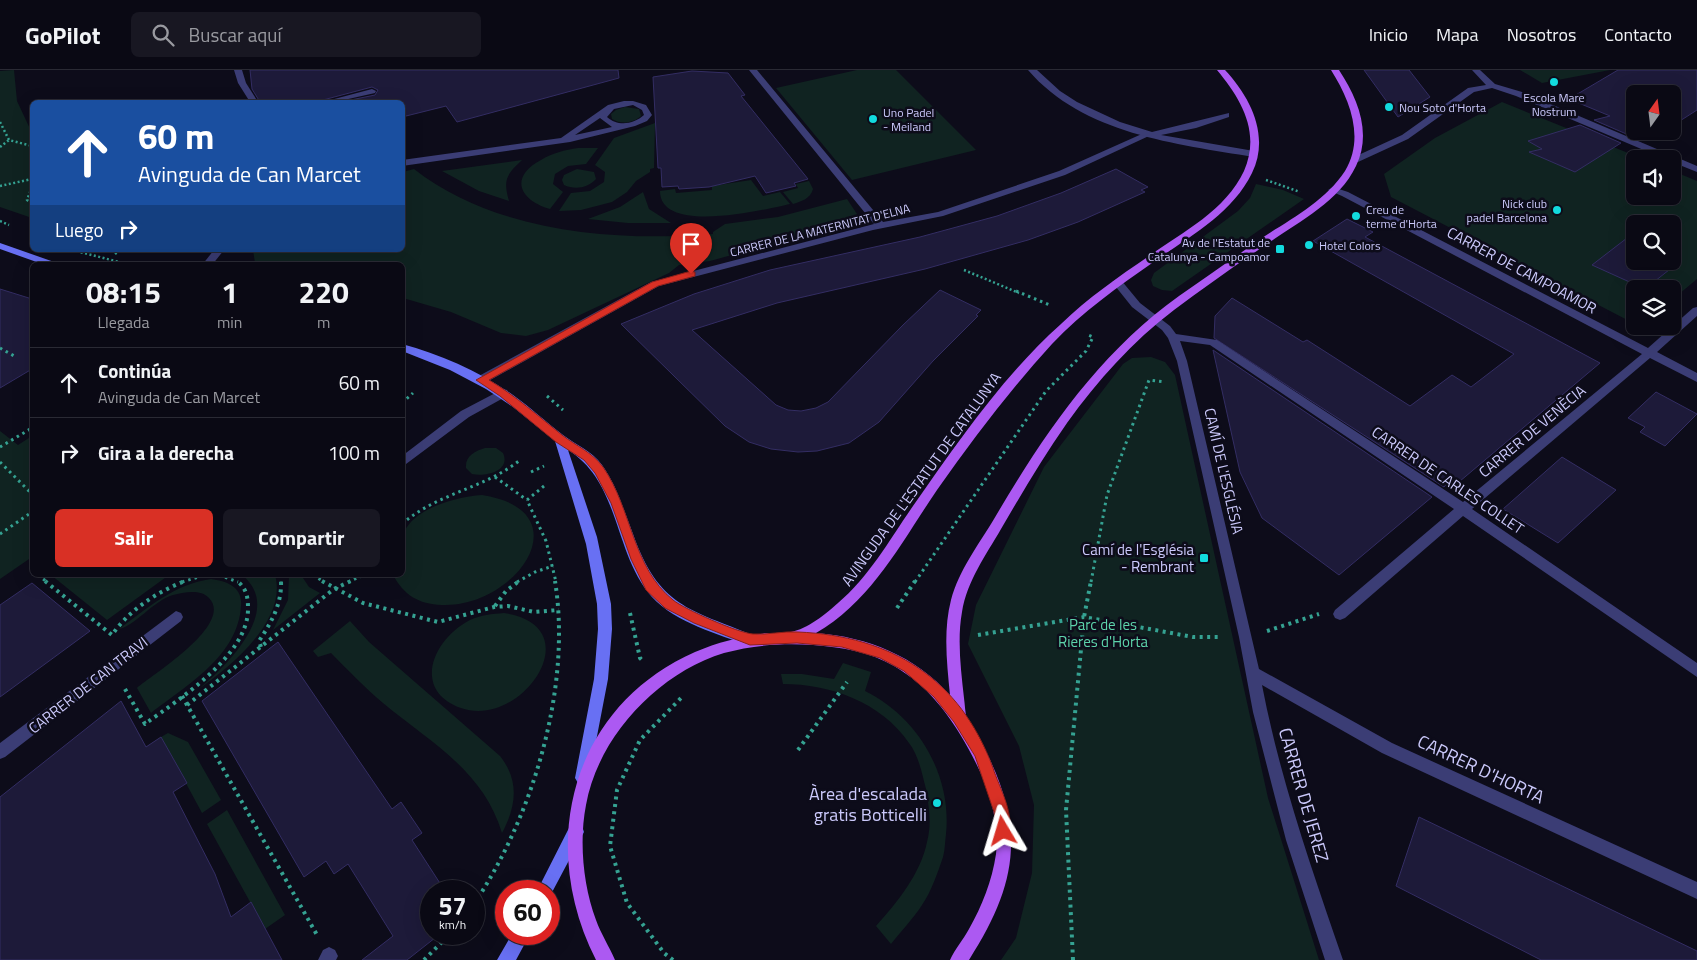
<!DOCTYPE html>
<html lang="es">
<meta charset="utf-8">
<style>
body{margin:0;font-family:"Titillium Web",sans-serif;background:#181722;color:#f1f3f6;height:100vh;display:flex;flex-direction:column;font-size:19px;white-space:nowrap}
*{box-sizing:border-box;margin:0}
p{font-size:16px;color:#999aa0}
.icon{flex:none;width:28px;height:28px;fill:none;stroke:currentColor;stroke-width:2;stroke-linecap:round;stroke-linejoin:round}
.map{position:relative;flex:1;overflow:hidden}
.panel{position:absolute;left:30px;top:192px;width:375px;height:315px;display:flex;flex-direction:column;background:#0a0914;border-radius:8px;box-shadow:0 5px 20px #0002,0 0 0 1px #2a2a34}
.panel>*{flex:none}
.banner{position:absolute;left:30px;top:30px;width:375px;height:152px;border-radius:8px;box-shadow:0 5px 20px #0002,0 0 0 1px #2a2a34;background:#1a4fa0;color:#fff;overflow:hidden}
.needle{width:32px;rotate:14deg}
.controls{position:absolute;left:1626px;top:15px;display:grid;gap:10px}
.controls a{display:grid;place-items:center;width:55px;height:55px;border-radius:8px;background:#0a0914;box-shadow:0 5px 20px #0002,0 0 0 1px #2a2a34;font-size:25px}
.speed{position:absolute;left:420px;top:810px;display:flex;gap:10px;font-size:25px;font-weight:700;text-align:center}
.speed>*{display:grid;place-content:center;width:65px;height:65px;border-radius:50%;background:#0a0914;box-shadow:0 5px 20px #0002,0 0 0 1px #2a2a34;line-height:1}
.speed small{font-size:12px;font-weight:400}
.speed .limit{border:8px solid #d22;background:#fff;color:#111}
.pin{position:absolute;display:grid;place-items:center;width:42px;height:42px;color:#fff;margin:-51px -21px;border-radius:50% 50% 50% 0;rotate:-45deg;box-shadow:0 0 5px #0007}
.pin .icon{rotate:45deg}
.me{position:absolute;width:55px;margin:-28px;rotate:353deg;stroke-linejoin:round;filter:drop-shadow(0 0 4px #0008)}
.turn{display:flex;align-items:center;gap:18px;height:105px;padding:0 25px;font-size:22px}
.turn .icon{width:65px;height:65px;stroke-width:2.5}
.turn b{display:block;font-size:35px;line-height:42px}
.then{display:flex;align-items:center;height:48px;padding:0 25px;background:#0003;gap:10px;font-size:19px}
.eta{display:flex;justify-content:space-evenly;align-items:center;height:85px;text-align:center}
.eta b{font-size:30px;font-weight:700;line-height:35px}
.action{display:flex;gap:10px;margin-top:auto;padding:10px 25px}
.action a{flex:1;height:58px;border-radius:8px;background:#d93025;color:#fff;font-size:20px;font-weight:700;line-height:58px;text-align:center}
.action a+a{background:#181722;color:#f1f3f6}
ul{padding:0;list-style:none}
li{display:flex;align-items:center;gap:15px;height:70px;padding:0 25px;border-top:1px solid #2a2a34}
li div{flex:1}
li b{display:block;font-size:19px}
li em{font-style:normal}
header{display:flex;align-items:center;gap:30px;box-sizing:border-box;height:70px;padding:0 25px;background:#0a0914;border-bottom:1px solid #2a2a34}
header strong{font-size:24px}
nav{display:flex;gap:28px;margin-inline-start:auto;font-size:18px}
.search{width:350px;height:45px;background:#181722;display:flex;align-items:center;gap:12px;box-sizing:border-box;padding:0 18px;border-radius:8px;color:#999aa0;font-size:19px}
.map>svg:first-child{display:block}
</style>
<header>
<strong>GoPilot</strong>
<div class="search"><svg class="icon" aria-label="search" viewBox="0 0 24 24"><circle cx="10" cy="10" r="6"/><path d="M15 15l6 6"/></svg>Buscar aquí</div>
<nav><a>Inicio</a><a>Mapa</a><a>Nosotros</a><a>Contacto</a></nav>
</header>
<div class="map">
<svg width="1697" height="890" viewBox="0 0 1697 890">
<rect width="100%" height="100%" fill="#0d0c1a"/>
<!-- green -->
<path fill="#102321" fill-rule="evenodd" d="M14,0L17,31L32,63V148L0,137V1Z
M857,0H896L976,80L852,110L776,18Z
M1520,0H1610L1542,13Z
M1502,32L1643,89H1635V126H1672L1673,101L1697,111V209L1673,229L1672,219H1635V254L1391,127L1384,104L1435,68ZM1635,154H1672V191H1635Z
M625,37L639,39L641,46C633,53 622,55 612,49L611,44L616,40Z
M655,53L654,98L650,99V102L636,111L627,122L612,132L581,140L559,141L571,123L590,121L604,112L605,102L595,95L614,68Z
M578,78H598L586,94L568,96L555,104L553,114L563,122L550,139C519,130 509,107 541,90C552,83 565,80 578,78Z
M522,90C506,105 503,110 509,131L479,121L442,101Z
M414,99C494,162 615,172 713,164V162L725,154L778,147L847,129L857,144L853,152L842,160L779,172L710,191L679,195L669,203L548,260L526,266L501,263L451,242L403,228L402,195L255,193L253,180H402L403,102Z
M577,99L594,102L596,109C588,118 575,120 564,115L562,110L564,105Z
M751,110L763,126L780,122L790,134C763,140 660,165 660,121L675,119L676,123L712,120V116Z
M809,111L813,119C810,129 802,131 793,134L783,122L798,118L796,114Z
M1256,114L1283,120L1304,129L1172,221L1162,220L1153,216L1151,210L1154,203L1238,141L1250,128Z
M643,122L649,139L671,153H628L588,149L620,137Z
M1151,287L1165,292L1175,305L1268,728L1319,890H1001L1016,868L1032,803L1034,735L1019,676L968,574L976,535L1044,397L1123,294L1132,288Z
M0,361L18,375L32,366V487L0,509Z
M485,378H496L503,383C511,401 486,407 472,404L466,398C465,386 475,381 485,378Z
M482,425C584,441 516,538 442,535C418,534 404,525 393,505H402C402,493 399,472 404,462C416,437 457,427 482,425Z
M51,505H169L107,550Z
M242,505H275C288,550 230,597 199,619C226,596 285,540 242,505Z
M289,505H301L309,517L320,523L273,560L288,530Z
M211,509C227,511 243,517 241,536C238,586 187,615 151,643L137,618C155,603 234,554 209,528C201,519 184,522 173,525C153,531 135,556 119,559C148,538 174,514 211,509Z
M504,543C593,556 521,660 461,638C411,620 433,569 470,550C481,545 492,544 504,543Z
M350,551L369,572L500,686C520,711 516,737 502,763C483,700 431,673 383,633C365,618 348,600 331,583L318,587L313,581Z
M843,593L871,602L865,621C918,647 952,705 946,764C945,771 945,780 943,787C938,802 931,822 922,835C913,849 901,861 891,874L876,856C897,833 921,803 927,772C932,753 929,738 926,719C922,704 919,686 909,673C881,632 830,614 783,614L781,604H802L834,609Z
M168,663L188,672L221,730L202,743L161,667Z
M227,740L285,845L265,859L207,754Z"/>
<!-- building -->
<path fill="#1d1a39" stroke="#332d63" d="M250,0H618L619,8L457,52L446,36L402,47V32H341L375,25L378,20L372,17L323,30L321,32H260L252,19Z
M1364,0H1409L1430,27L1398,47Z
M1618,0H1697V40L1672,56V24H1635V61H1639L1631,66L1594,50L1610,46L1569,29Z
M692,1L728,3L745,25L741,26L808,109L794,113L796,116L766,123L755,106L709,117L679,119L678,116L662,117L661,98H658L653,7Z
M1580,55L1621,73L1575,102L1529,82L1542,79L1528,71Z
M1116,99L1148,117L1141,120L1145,122L1078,152L1028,170L925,199L777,233L692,260L776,335L788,340L801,341L816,338L828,332L903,255L940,220L981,240L976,245L978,246L933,291L879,352L849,373L817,381L798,382L771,379L749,372L725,356L621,254L694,224L770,200L920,167L997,146L1061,123Z
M1347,149L1373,162L1365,167L1600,293L1453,417L1448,413L1444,417L1214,268L1215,246L1232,228L1303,272L1307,270L1410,336L1452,305L1471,317L1514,284L1313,171Z
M1627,168L1635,172V191H1672V189L1679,192L1645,219L1592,195Z
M0,219L32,229V299L0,318Z
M1213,280L1432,427L1339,505L1262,448L1240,402Z
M1656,322L1697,344L1665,376L1640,362L1645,357L1628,348Z
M1562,387L1616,420L1558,473L1503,439Z
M32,513L90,561L0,627V535Z
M278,572L392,739L401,732L422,763L412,770L445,821H431V864H440L407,890H362L393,866L348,794L334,804L326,791L304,807L202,631Z
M121,631L146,677L161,667L187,713L173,722L215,804L231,847L251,832L282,890H0V727Z
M1419,747L1697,881V890H1541L1396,816Z"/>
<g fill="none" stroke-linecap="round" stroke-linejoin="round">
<!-- path-far2 -->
<path stroke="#35a292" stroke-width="2.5" stroke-dasharray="2 2.5" stroke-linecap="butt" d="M0,52L9,70L32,76
M0,77L9,70
M1266,110L1300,122
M0,116L32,109
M32,117L27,130L32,133
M0,151L9,155
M72,180L131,195
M115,184L120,180
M964,200L1019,223"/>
<!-- path-far1 -->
<path stroke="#35a292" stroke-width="3" stroke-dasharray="2.5 4" stroke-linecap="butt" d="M1016,221L1052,236
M0,278L16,287
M547,326L563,340
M402,333L413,323
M0,377L32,358
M0,392L32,424
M531,402L544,396
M495,407L527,430
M544,416L527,430L546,471L556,512
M402,454C437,423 484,419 520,390
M0,464L32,442
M38,505L47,512
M219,505L238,512
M281,505V512
M313,505L324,512
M182,512L205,505
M348,512L364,505
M517,512L535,502L553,496
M915,512L1046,321L1086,281L1093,267L1086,264
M1091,512L1107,425L1149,310L1165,312"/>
<!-- path -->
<path stroke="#35a292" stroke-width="4" stroke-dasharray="3 4.5" stroke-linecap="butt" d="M45,511L112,565C129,540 157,522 185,511
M322,511L363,533L438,552L494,537L508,536L534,542L559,540
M495,536L506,521L519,511
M897,538L915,511
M630,543L640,588L644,592
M1267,561L1319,544
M978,565L1084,547L1193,567H1222
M261,577L259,571C271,553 282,534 281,511
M125,619L145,654C179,629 249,585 248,538C248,526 246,518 237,511
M182,626L317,865
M187,635L334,519L351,511
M798,680L847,612
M474,834C533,746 572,617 555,511
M424,890L450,864
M673,890L664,883L627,833L610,776L617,720L640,670L681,628L679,626
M1073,890L1066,740L1084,547L1091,511"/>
<!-- lane -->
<path fill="#3b3d75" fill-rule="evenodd" d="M234,0H242L246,13L258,32H250L238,13Z
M749,0H757L883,152L938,142L1059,101L1144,63L1151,65L1065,105L943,146L873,160L659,216L485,313H477L475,310L477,307L651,212L874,154Z
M372,19L376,21L375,23L335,32H323Z
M503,319L507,320L509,323L507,326L469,347L402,397V386L461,341Z"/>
<!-- street -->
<path fill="#3b3d75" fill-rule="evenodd" d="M1028,0H1037L1060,21L1077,32L1120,52L1152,62L1229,43V47L1196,58L1161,65L1254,81L1258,84L1254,87C1176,74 1083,64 1028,0Z
M1472,0H1480L1495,14L1522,22L1697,96V102L1672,92V89H1665L1516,26L1492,18L1474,22L1408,69L1358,92H1352V88L1402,65L1468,18L1486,15Z
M624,31H633L646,35L652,45L647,51L635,56L570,72L402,96V90L561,68L608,35ZM633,35L642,40L644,45C634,54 618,57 607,47L614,39ZM600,48L612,57L575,65Z
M1333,117L1348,122L1648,278L1693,238L1697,237V246L1657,282L1697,303V312L1650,288L1472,439L1697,593V607L1463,446L1345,548L1340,550L1335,548L1333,544L1335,540L1454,439L1210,275L1180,271L1187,291L1259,599L1392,673L1697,812V829L1382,683L1262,615C1280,709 1312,800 1343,890H1325L1286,770L1253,642L1239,567L1177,291L1168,268L1162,260L1132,237L1112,212L1117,209L1121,210L1140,233L1170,256L1176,264L1217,270L1463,432L1642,284L1342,126L1328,120Z
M214,180H224L212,195H202Z
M176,541L181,543L183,547L181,551L5,687L0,689V673Z
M329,877L335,880L338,886L336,890H318L323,880Z"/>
<!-- secondary -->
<path fill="#6870f3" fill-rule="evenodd" d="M0,173L57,193L59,195H45L0,179Z
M402,274C440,284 480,302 513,325C530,337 546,352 563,365C576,375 592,381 602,395C617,416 624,441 633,464C659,537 689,539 755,566L757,570L755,574L750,576C718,564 676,553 652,527C613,483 621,413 568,380L597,467L611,534L612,559L608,609L588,713L583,715L578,713L575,708L594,609L598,559L597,534L586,474L555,371L513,337L486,319L450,300L402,281Z
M576,754L582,756L584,762L549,828V821H537L570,756Z
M512,864H530L516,890H497Z"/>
<!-- primary -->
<path fill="#ac59f2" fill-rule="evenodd" d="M1217,0H1225C1251,28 1270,66 1252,103C1232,144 1190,166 1155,191C1119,216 1082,242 1052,274C1010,320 973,369 937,420C902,471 872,531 816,563C868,567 915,586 950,625C947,594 943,561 951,530C959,500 979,474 994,449C1044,364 1098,284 1179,226C1208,206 1236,186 1265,166C1293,148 1326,130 1345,101C1365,68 1350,30 1331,0H1339C1358,29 1372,63 1356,96C1339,132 1298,152 1267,174C1236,195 1205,217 1174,240C1132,272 1098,310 1067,353C1043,387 1022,423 1001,459C986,485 967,511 962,542C957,570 961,600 964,628C965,635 965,643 967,649C974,664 985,677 991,692C1026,768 1013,821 969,890H950C955,879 963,870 969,859C982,836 992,811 996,784C1000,747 986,710 968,678C950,645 927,615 894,596C870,582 841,577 813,575C783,573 753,575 724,583C658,603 598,667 586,735C579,771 583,815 596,850C601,864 609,876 615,890H596C537,774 571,637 695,582C718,572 742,566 767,563C775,563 784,564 791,562C807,559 826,544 838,533C869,507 890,469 913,436C958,372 1003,306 1061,254C1088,228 1118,207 1149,186C1183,162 1226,140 1244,101C1261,62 1241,29 1217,0Z"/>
</g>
<!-- route -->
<path fill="#d93025" stroke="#8d1f18" d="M691,201L695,202V206L658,216L489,310C516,326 538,346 562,365C576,376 592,382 603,397C632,439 632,497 673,530C684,539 738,563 753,564C768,565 783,561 798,562C891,566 960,608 993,698C999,717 1016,746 1008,766L1003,769L998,766L994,742L975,686L954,652L934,627L904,601L880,588L842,577L797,573L750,575L694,553L665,538L646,520L631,489L611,433L595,403L584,390L556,372L500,326L476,310L652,212Z"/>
<!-- markers -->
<g fill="#12dbde" stroke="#0d0c1a" stroke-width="2">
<circle cx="1554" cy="12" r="5"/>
<circle cx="1389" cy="37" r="5"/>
<circle cx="873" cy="49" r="5"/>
<circle cx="1557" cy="140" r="5"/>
<circle cx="1356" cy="146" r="5"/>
<circle cx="1309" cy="175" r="5"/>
<rect x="1275" y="174" width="10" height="10" rx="2.5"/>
<rect x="1199" y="483" width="10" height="10" rx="2.5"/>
<circle cx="937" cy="733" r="5"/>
</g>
<g text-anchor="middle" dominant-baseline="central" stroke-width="5" stroke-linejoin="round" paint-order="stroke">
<!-- far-poi labels -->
<g font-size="12" fill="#cbc9fb" stroke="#0d0c1a" text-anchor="start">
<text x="1554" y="27" text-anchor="middle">Escola Mare<tspan x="1554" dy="14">Nostrum</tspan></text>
<text x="1399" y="37">Nou Soto d'Horta</text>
<text x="883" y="42">Uno Padel<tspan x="883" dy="14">- Meiland</tspan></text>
<text x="1547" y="133" text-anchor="end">Nick club<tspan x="1547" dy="14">padel Barcelona</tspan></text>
<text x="1366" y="139">Creu de<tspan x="1366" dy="14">terme d'Horta</tspan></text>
<text x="1270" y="172" text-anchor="end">Av de l'Estatut de<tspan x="1270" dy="14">Catalunya - Campoamor</tspan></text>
<text x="1319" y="175">Hotel Colors</text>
</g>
<!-- far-street labels -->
<g font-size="12" fill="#cbc9fb" stroke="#0d0c1a">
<text transform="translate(820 160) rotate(-14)">CARRER DE LA MATERNITAT D'ELNA</text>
</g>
<!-- street labels -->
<g font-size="15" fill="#cbc9fb" stroke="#0d0c1a">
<text transform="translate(1522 200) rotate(28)">CARRER DE CAMPOAMOR</text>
<text transform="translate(1532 361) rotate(-40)">CARRER DE VENÈCIA</text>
<text transform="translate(1224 401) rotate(77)">CAMÍ DE L'ESGLÉSIA</text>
<text transform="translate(921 409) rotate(-54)">AVINGUDA DE L'ESTATUT DE CATALUNYA</text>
<text transform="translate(1448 410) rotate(34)">CARRER DE CARLES COLLET</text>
<text transform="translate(88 615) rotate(-38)">CARRER DE CAN TRAVI</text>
</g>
<!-- poi labels -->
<g font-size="15" fill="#cbc9fb" stroke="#0d0c1a" text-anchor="end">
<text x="1194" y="479">Camí de l'Església<tspan x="1194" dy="17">- Rembrant</tspan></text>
</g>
<!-- park labels -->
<g font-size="15" fill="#5dd3ab" stroke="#0d0c1a">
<text x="1103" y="554">Parc de les<tspan x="1103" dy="17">Rieres d'Horta</tspan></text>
</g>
<!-- near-street labels -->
<g font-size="18" fill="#cbc9fb" stroke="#0d0c1a">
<text transform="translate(1481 699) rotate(25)">CARRER D'HORTA</text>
<text transform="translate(1304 725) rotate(74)">CARRER DE JEREZ</text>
</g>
<!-- near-poi labels -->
<g font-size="18" fill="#cbc9fb" stroke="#0d0c1a" text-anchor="end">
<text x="927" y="723">Àrea d'escalada<tspan x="927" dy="21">gratis Botticelli</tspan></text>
</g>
</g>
</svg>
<div class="controls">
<a><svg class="needle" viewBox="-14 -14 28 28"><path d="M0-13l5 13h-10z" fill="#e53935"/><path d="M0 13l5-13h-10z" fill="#999aa0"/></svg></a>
<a><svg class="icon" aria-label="sound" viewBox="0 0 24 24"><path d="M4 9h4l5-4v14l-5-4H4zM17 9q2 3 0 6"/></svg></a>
<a><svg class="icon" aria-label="search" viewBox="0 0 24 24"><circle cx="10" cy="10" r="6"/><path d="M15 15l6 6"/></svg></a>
<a><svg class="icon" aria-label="layers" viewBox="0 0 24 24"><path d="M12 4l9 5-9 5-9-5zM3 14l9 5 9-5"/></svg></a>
</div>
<div class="speed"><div>57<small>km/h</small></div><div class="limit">60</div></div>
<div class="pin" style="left:691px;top:204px;background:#d93025"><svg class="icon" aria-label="arrive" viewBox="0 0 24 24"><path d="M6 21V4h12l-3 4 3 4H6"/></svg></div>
<svg class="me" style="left:1003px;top:761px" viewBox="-20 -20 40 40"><path d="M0-17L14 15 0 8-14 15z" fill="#d93025" stroke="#fff" stroke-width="4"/></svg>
<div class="banner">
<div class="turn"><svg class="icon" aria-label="ahead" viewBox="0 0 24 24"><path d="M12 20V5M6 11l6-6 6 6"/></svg><div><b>60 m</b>Avinguda de Can Marcet</div></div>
<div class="then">Luego<svg class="icon" aria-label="right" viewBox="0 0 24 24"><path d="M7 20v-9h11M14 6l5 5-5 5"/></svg></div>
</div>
<section class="panel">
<div class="eta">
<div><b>08:15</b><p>Llegada</p></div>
<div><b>1</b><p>min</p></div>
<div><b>220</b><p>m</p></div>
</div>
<ul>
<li><svg class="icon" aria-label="ahead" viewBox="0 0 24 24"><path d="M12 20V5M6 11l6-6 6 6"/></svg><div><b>Continúa</b><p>Avinguda de Can Marcet</p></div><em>60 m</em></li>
<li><svg class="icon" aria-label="right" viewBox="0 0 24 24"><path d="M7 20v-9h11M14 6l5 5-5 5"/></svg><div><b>Gira a la derecha</b></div><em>100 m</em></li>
</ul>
<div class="action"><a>Salir</a><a>Compartir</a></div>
</section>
</div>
